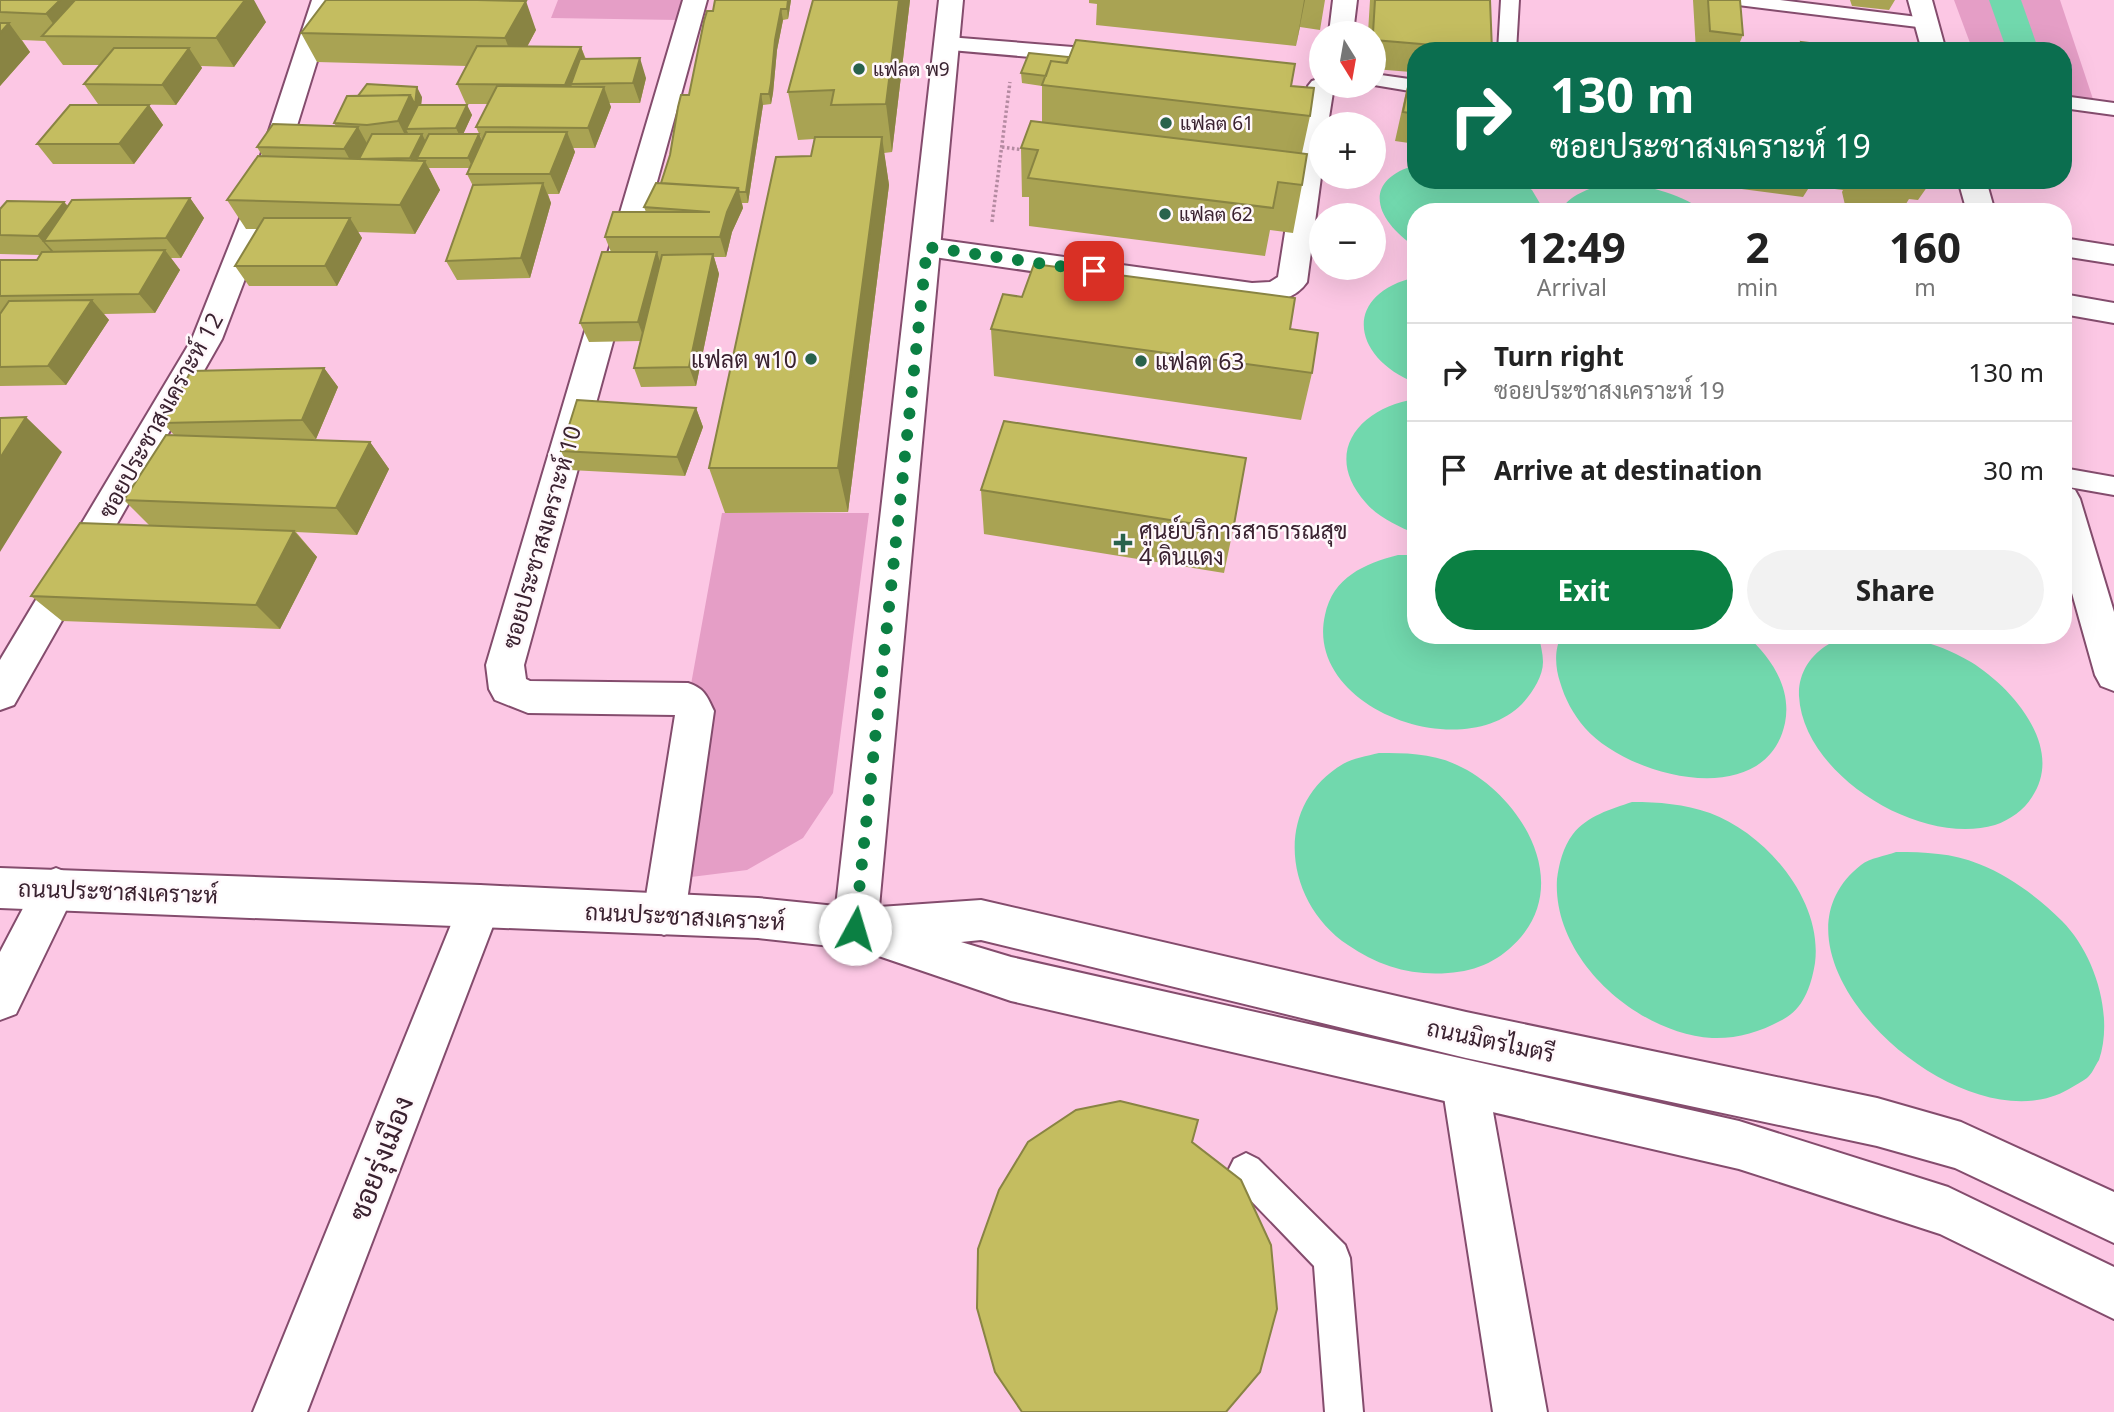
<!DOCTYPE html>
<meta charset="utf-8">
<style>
body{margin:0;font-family:"Noto Sans",Sarabun,sans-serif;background:#f2f2f2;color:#222;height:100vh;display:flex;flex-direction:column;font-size:26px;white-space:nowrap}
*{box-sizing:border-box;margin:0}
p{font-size:23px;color:#767676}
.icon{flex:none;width:38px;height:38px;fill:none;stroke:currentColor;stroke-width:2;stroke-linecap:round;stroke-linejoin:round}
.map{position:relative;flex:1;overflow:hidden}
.details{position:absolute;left:1407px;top:203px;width:665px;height:441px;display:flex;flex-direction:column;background:#fff;border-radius:28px;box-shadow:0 7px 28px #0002}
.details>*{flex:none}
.hud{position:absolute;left:1407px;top:42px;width:665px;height:147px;border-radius:28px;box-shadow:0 7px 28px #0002;background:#0b6e4f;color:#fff;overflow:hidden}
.needle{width:46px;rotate:169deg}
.fabs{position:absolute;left:1309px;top:21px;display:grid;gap:14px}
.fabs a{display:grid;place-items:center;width:77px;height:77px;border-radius:50%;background:#fff;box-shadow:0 7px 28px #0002;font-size:35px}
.pin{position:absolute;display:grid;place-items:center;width:60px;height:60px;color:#fff;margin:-30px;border-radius:14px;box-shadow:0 4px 10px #0006}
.me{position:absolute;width:77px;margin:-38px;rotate:6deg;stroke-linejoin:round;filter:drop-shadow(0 0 5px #0008)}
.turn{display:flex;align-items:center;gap:24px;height:147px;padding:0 28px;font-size:32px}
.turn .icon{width:91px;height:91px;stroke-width:2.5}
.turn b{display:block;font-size:49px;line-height:60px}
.eta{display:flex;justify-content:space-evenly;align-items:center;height:119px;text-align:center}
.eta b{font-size:42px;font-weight:700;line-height:49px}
.action{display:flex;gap:14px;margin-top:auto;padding:14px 28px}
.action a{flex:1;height:80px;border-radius:42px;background:#0b8043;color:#fff;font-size:28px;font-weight:700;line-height:80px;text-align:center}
.action a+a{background:#f2f2f2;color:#222}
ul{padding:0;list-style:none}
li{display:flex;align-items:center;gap:21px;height:98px;padding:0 28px;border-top:2px solid #e0e0e0}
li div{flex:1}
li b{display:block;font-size:26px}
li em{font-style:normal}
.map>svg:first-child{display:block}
</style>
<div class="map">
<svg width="2114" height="1412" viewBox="0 0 2114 1412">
<rect width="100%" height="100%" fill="#fcc7e4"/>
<!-- green -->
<path fill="#e59ec6" d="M558,0H684L678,20L551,18Z
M1954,0H2060L2093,99L2063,97V51H1973Z
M722,513H869L833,793L803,838L747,870L691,877L652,873L686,712Z"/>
<!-- water -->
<path fill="#71d8ad" d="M1416,165V180H1518L1532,190L1545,212H1416V247C1377,222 1359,181 1416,165Z
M1608,184C1645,184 1675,191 1706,212H1558C1572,194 1586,189 1608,184Z
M1416,277V383C1353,359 1340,295 1416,277Z
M1416,399V534C1398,526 1379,518 1366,503C1321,453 1360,407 1416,399Z
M1398,555H1416V635H1539C1540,644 1543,653 1543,662C1543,677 1532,693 1522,704C1460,766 1304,707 1325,615C1333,577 1364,564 1398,555Z
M1562,635H1746C1771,657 1792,688 1785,723C1766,812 1629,778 1585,728C1573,714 1565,699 1560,682C1555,667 1554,648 1562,635Z
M1854,635C1899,635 1932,639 1971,662C2013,688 2065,748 2032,797C2024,810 2010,820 1995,825C1920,847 1803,775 1799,696C1798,674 1810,655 1829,644C1836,639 1846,638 1854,635Z
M1379,753C1405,753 1432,753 1457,765C1517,792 1572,877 1521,937C1501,960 1478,971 1448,973C1412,976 1378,966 1348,945C1284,902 1272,806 1343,764C1353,758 1367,756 1379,753Z
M1632,802C1659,802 1684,804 1710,813C1767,834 1823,901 1815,963C1812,982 1805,1006 1787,1017C1764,1031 1739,1039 1712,1038C1636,1033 1552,958 1557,879C1559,864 1563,847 1573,834C1587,816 1611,809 1632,802Z
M1896,852C1925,852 1952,853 1979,864C2010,876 2039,898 2062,921C2095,954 2114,1016 2099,1060C2095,1066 2092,1074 2087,1078C2082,1082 2075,1085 2069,1089C1962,1152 1746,955 1861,865C1870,858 1885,856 1896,852Z"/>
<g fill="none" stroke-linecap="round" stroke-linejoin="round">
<!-- canal -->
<path fill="#71d8ad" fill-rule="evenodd" d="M1989,0H2021L2039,51H2007Z"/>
<!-- lane casing -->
<g stroke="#844c6d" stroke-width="4">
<path id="lane" d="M1501,0H1519L1516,51H1498Z
M1729,0H1780L1926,18L1935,23L1926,28L1738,5Z
M1374,74L1416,80V92L1374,85Z
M2063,96L2114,103V115L2063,108Z
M2063,468L2114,477V495L2063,486Z
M1246,1153L1258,1159L1345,1245L1350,1258L1363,1412H1325L1314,1266L1234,1183L1228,1171L1234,1159Z"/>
</g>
<!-- street casing -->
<g stroke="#844c6d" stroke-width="4">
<path id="street" d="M312,0H336L269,216L222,339L14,705L0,710V660L192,339L241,216Z
M683,0H707L524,665L526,679L530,681L688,683C704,688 707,696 714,711L685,915L679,929L664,935L649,929L643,915L675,715L528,713L495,700L489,689L486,665Z
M1333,0H1357L1353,33H1329Z
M1908,0H1932L1946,51H1922Z
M948,37L1123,51L1132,53L1135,58L1132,63L1123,65L939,49L936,44L939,39Z
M1321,78V86H1334L1328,124H1321V177L1307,282C1294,301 1273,302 1252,303L927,256L917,253L913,247L917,241L927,238L1252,283L1270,282L1278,277L1308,86L1312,81Z
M1958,180H1986L1995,212H1967Z
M2063,238L2114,246V264L2063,256Z
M2063,294L2114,303V323L2063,314Z
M2063,486L2075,490L2080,499L2114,612V691L2101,686L2095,675L2063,561Z
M56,868L71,874L77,888L16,1014L0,1020V952L41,874Z
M480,885L495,891L501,905L307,1412H253L459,905L465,891Z
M1465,1061L1481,1068L1488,1084L1547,1412H1493L1442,1084L1449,1068Z"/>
</g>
<!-- secondary casing -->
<g stroke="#844c6d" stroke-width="4">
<path id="secondary" d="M939,0H963L879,907L981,900L1466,1012L1877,1098L1961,1122L2114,1192V1243L1955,1168L1877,1146L1466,1058L981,940L961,942L1011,957L1739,1121L1948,1187L2114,1267V1319L1940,1234L1739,1169L1011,1001L858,949L758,938L0,908V868L480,885L758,898L836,906Z"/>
</g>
<!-- path -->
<path stroke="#b48aa1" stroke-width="3.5" stroke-dasharray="2.5 2.5" stroke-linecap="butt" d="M1002,147L1024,150
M992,222L1010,82"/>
<!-- lane -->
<use href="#lane" fill="#fff" fill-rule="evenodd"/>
<!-- street -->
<use href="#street" fill="#fff" fill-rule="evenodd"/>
<!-- secondary -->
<use href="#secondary" fill="#fff" fill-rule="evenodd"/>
</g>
<!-- wall -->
<path fill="#a9a353" d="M0,0L266,22L234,67L201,66L202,68L176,105L98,104L84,84L100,65H63L45,41L22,40L30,52L0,86Z
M518,0L536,30L527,47H581L586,59L646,78L640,103H609L611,107L595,148H573L575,152L559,194H548L551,203L530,278L457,280L446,261L473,186L467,174L469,168H429L440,190L415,234L358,232L362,238L337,286H249L235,266L257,229H246L227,200L263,157L257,147L336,126L334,123L422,97L421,105H467L472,115L463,134H479L482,140L476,127L488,104H466L457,84L467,66L317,62L301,33Z
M791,0L788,19L783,20L777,50L773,93L771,104L763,105L748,203H742L743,208L732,232L726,257H714L719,274L696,386L641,387L634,368L640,341L589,342L580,323L611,252L605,237L646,212L644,207L661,183L689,95L713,11Z
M813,0H910L892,152L884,153L889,185L848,512L725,513L709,468L811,156L814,139L798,140L788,92Z
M1089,0H1325L1320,30L1300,27L1296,46L1096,25L1097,4L1089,3Z
M1370,0H1490L1492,51H1416V144L1395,141L1405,96L1411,72L1374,69V33H1368Z
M1693,0H1740L1743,35L1736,51H1696Z
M1850,0H1895L1889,10L1852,6Z
M1801,42L1875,51H1797Z
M1069,60L1291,86L1310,116L1302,153V185L1293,233L1270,230L1265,256L1029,226V197H1022L1021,148L1042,123V86L1022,83L1021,73Z
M149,105L163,125L134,164H53L37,144Z
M1669,180H1732L1728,188Z
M1733,180H1932L1918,200L1909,199L1901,212H1893L1845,205L1842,192L1843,190L1810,186L1803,197L1734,188Z
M190,198L204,218L181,258H171L180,270L155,313L104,314L109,320L66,385L0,386V260H37L40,255L0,254V209L64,202L68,206Z
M1022,297L1290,329L1312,373L1301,420L994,376L991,329Z
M324,368L338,387L316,439H288L370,442L389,469L357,535L296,532L317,557L280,629L62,621L31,596L149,525L124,500L174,435L163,423Z
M696,408L703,427L685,476L570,470L561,451Z
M981,490L1233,530L1224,573L984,534Z"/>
<!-- shaded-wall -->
<path fill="#898443" d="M60,0H109L62,36L46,14Z
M245,0H254L266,22L234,67L216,38Z
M788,0H791L788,19L787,9Z
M899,0H910L892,152L886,104Z
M1304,0H1305L1296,46Z
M526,1L536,30L516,67L505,38Z
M781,9L783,20L777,50L773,93L771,104L769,94L775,40Z
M9,23L30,52L0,86V33Z
M581,47L588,67L571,84L576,96L572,105L565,85Z
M189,48L202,68L176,105L162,85Z
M640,58L646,78L640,103L633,83Z
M417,87L422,97L420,115L415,105Z
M604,87L611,107L595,148L588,128Z
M761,94L763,105L748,203L746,192Z
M410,95L420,115L406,129L410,137L408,141L398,121Z
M149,105L163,125L134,164L119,144Z
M467,105L472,115L461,139L456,128Z
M358,127L369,147L355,169L344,149Z
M567,132L575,152L559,194L550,174Z
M422,134L427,144L417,158L419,162L416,168L410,158Z
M479,134L483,144L473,168L468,158Z
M882,137L889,185L848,512L838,468Z
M425,161L440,190L415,234L400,205Z
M543,183L551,203L530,278L521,258Z
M738,188L743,208L732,232L726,257L720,237L727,212Z
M190,198L204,218L181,258L166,238Z
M64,202L81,222L44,241L56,254L55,256L38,236Z
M350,218L362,238L337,286L325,266Z
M165,250L180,270L155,313L139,294Z
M657,252L663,272L645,341L638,322Z
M713,254L719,274L696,386L689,367Z
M92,300L109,320L66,385L48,366Z
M324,368L338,387L316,439L302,420Z
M696,408L703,427L685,476L677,457Z
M26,417L62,452L0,552V458Z
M370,442L389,469L357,535L336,508Z
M294,531L317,557L280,629L256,605Z"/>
<!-- building -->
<path fill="#c4bd60" stroke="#898443" stroke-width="2" d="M0,0H60L46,14L0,12Z
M75,0H245L216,38L42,36Z
M326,0H477L526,1L505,38L301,33Z
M715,0H788L787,9H781L775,40L771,83L769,94H761L746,192H739L738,188L661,183L670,155L678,107L681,95H689L704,21L707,11H713Z
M813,0H899L886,104L831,105L834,90L788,92Z
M1375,0H1490L1492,50L1374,40L1373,33Z
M1708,0H1740L1743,35L1710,31Z
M0,23H9L0,33Z
M1076,40L1295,64L1291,86L1314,88L1310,116L1042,85L1051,61L1067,63Z
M1801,42L1875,51H1803Z
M477,46L581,47L565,85L457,84Z
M114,48H189L162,85L84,84Z
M1551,48L1571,51H1551Z
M1029,53L1069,57L1066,63L1051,61L1046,76L1021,73Z
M640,58L633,83L571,84L580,59Z
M1412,67L1416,68V114L1403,112Z
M367,84L417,87L415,105L410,95L358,96Z
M497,86L604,87L588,128L476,127Z
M410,95L398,121L367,125L334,123L347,96Z
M70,105H149L119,144H37Z
M418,105H467L456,128L406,129Z
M1031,121L1307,154L1302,185L1278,182L1273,208L1028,178L1038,150L1021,148Z
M273,124L358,127L344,149L257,147Z
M486,132H567L550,174H467Z
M372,134H422L410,158L359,159Z
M429,134H479L468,158H417Z
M815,137H882L838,468H709L776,157L811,156Z
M258,156L425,161L400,205L227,200Z
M1892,180H1919L1920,184Z
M543,183L521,258L446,261L473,185Z
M656,183L738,188L727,212L720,237H605L613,212H710L644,207Z
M190,198L166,238L44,241L72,200Z
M7,201L64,202L38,236L0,235V209Z
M264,218H350L325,266H235Z
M165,250L139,294L0,296V260H37L42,252Z
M602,252H657L638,322L580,323Z
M713,254L689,367L634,368L662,255Z
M1034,264L1295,298L1290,329L1318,333L1312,373L991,329L1003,294L1022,297Z
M92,300L48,366L0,367V314L9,301Z
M324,368L302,420L163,423L191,371Z
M577,400L696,408L677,457L561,451Z
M26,417L0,458V418Z
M1004,421L1246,458L1233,530L981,490Z
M166,435L370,442L336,508L124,500Z
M80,523L294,531L256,605L31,596Z
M1120,1101L1198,1120L1192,1142L1241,1180L1271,1245L1277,1309L1260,1372L1226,1412H1022L995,1372L977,1308L978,1249L999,1190L1028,1142L1076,1110Z"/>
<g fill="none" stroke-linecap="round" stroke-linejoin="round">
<!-- route -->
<path stroke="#0b8043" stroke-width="12" stroke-dasharray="0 21.6" d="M855,929L927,247L1094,271"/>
</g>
<!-- markers -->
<g fill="#29624c" stroke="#fff8fb" stroke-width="2.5">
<circle cx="859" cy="69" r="7"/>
<circle cx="1166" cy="123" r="7"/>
<circle cx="1165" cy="214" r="7"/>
<circle cx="811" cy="359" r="7"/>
<circle cx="1141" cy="361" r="7"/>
<path d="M1119.5 532.5h7v7h7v7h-7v7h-7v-7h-7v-7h7z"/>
</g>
<g text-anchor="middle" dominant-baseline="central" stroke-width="5" stroke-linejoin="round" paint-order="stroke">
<!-- far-poi labels -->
<g font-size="19" fill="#3a2230" stroke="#fff8fb" text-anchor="start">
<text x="873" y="69">แฟลต พ9</text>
<text x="1180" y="123">แฟลต 61</text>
<text x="1179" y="214">แฟลต 62</text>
</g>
<!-- poi labels -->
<g font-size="23" fill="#3a2230" stroke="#fff8fb" text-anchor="start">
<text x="797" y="359" text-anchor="end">แฟลต พ10</text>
<text x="1155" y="361">แฟลต 63</text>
<text x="1139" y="530">ศูนย์บริการสาธารณสุข<tspan x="1139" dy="26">4 ดินแดง</tspan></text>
</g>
<!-- street labels -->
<g font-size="23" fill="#3a2230" stroke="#fff8fb">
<text transform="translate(160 415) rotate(-61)">ซอยประชาสงเคราะห์ 12</text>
<text transform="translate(541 537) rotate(-74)">ซอยประชาสงเคราะห์ 10</text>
<text transform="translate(118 891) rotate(2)">ถนนประชาสงเคราะห์</text>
<text transform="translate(685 916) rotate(3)">ถนนประชาสงเคราะห์</text>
<text transform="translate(1491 1040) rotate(12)">ถนนมิตรไมตรี</text>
</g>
<!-- near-street labels -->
<g font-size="28" fill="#3a2230" stroke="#fff8fb">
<text transform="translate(380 1158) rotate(-69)">ซอยรุ่งเมือง</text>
</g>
</g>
</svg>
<div class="fabs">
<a><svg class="needle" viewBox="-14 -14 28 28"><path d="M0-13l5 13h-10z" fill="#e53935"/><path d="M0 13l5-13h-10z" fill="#767676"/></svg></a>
<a>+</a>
<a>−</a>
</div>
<div class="pin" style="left:1094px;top:271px;background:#d93025"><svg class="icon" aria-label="arrive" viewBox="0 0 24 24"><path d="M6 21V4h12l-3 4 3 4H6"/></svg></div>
<svg class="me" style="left:855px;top:929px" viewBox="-20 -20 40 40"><circle r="19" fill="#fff"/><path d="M0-13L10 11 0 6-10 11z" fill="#0b8043"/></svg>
<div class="hud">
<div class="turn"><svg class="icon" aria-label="right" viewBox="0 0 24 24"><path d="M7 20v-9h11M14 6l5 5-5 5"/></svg><div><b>130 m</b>ซอยประชาสงเคราะห์ 19</div></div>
</div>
<section class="details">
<div class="eta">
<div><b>12:49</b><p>Arrival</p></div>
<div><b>2</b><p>min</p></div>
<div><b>160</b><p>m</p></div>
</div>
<ul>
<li><svg class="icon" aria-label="right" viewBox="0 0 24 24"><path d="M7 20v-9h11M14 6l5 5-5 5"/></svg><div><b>Turn right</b><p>ซอยประชาสงเคราะห์ 19</p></div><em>130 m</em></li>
<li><svg class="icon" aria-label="arrive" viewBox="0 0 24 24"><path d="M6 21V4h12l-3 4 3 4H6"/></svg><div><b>Arrive at destination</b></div><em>30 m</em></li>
</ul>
<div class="action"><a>Exit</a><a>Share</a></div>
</section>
</div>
